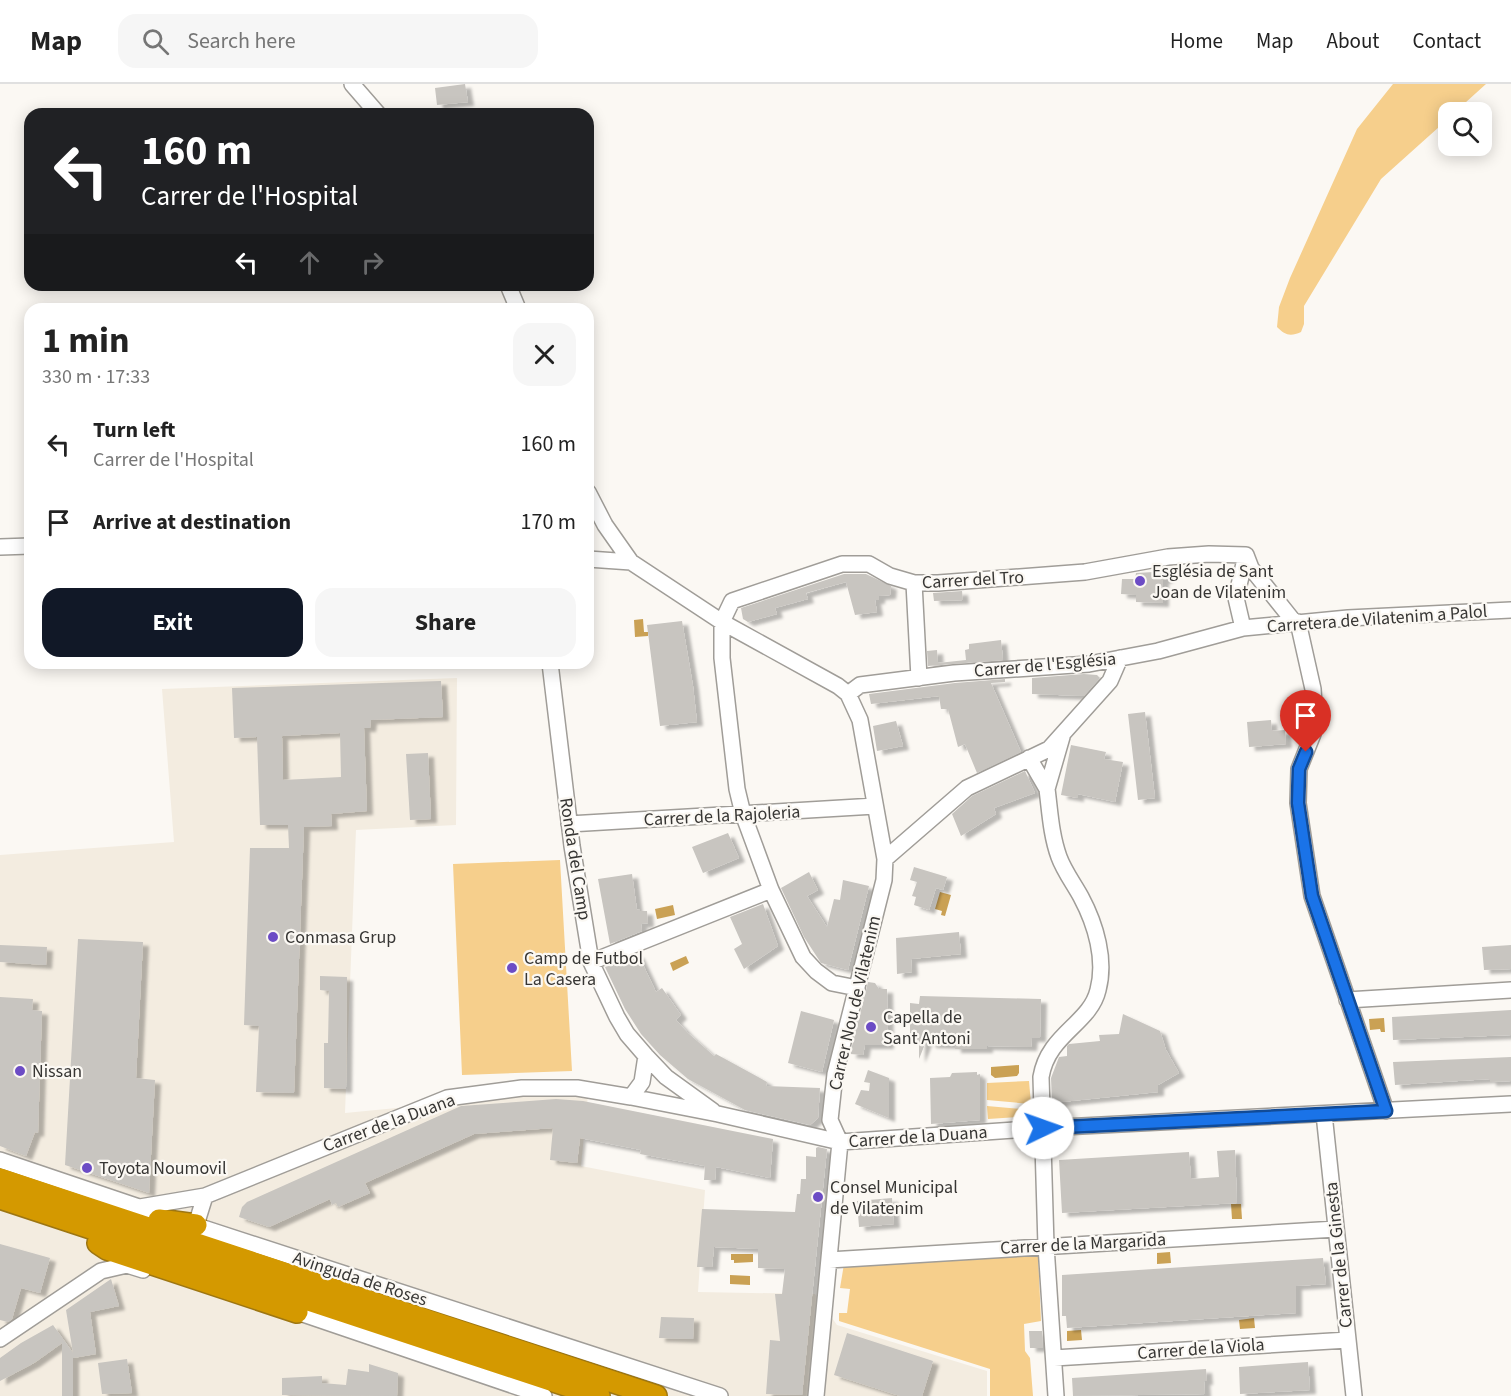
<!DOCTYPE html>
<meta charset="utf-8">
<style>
body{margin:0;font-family:"Source Sans 3",sans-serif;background:#f6f6f6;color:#222;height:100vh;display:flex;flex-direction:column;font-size:22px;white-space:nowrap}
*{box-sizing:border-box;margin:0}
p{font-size:20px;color:#767676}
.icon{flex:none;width:33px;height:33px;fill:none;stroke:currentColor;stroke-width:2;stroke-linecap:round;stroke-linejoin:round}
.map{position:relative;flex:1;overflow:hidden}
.side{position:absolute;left:24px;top:219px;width:570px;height:366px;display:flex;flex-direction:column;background:#fff;border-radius:18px;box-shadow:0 3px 15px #0003}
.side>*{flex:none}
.hud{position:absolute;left:24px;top:24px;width:570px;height:183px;border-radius:18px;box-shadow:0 3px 15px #0003;background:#202124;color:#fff;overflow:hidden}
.controls{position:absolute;left:1438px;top:18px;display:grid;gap:12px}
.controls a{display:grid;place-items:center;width:54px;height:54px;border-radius:12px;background:#fff;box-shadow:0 3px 15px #0003;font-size:30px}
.pin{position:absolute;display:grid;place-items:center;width:51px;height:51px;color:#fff;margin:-62px -26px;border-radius:50% 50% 50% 0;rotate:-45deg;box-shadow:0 0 6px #0007}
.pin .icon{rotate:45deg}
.me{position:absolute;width:66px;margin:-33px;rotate:87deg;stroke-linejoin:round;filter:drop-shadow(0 0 4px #0008)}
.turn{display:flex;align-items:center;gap:21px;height:126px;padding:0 18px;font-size:27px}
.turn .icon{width:78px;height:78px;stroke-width:2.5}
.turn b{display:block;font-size:42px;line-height:51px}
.lanes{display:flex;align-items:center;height:57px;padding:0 18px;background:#0003;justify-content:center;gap:30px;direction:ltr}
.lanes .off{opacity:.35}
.round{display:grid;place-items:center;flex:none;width:63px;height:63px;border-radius:18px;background:#f6f6f6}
.summary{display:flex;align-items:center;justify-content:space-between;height:102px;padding:0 18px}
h1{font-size:36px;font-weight:700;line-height:45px}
.cta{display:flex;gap:12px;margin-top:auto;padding:12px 18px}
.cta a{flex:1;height:69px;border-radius:18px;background:#111827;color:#fff;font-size:24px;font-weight:700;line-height:69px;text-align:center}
.cta a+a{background:#f6f6f6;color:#222}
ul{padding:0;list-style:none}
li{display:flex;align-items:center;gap:18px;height:78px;padding:0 18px}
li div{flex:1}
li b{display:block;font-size:22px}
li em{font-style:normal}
header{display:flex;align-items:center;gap:36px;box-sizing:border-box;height:84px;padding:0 30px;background:#fff;border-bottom:2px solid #e0e0e0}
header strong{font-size:28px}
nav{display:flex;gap:33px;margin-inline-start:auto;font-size:21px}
.search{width:420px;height:54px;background:#f6f6f6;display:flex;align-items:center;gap:15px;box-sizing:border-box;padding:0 21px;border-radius:18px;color:#767676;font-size:22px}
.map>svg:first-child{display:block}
</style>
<header>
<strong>Map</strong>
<div class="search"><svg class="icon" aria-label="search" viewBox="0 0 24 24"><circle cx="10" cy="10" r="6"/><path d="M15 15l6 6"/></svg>Search here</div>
<nav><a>Home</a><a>Map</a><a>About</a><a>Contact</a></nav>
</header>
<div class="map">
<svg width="1511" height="1312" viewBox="0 0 1511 1312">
<defs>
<filter id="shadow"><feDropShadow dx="6" dy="4" stdDeviation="1.5" flood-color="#0004"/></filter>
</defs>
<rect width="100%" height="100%" fill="#fbf8f3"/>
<!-- built -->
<path fill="#f3ece0" d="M457,594L456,741L356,746L345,1029L519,1012L588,1011L581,1082L705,1106L698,1208L815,1210L837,1241L987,1287V1312H0V771L174,758L162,605Z"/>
<!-- green -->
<path fill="#f6cf8c" d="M1393,0H1486L1455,28H1449V34L1381,95L1304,222V240L1301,248C1290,253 1285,251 1277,243L1279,223L1290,194L1357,45Z
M560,776L572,987L462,991L453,780Z
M1029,997L1031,1020L987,1016V999Z
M987,1022L1032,1026V1032L988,1035Z
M1038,1170L1041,1237L1024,1240L1025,1267L1030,1274L1033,1312H990V1285L839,1237V1229H847L850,1205L840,1204L844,1180Z"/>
<!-- water -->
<path fill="#caa154" d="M643,535L644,548H648V552L635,553L634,536Z
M940,808L951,811L945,832L941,831L942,827L935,825Z
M673,821L675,831L657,835L655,825Z
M686,872L689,879L673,887L670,879Z
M1384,934L1385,948H1381L1380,945L1370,946L1369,935Z
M1019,981V989L1017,992L995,994L991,991V983Z
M1231,1120H1241L1242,1135H1232Z
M1170,1168L1171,1179L1157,1180V1169Z
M731,1170H753V1178L734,1179V1176H731Z
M730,1191L750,1192V1201L730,1200Z
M1254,1234L1255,1244L1240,1245L1239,1236Z
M1081,1246L1082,1256L1067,1257V1247Z"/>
<!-- building -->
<path fill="#c8c5c0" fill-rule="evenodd" filter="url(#shadow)" d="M465,0L468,18L437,21L435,4Z
M1168,483V494L1163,496V519L1136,518V511L1121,510L1122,495H1135L1136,489L1154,488V485Z
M844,490H866L891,502L890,511L879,512V516H875L877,528L855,531L846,498L806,509L808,515L775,524L777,530L748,538L743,535L741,524Z
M962,507L963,516L934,517L933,509Z
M682,537L693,602L697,638L660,642L647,541Z
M1001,556L1003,576L928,582L927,567L937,566L938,579L966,576L965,566L969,565V560Z
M1084,590L1097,591L1100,594L1084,612L1032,610V594Z
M1005,595V598L991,599L1021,668L977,689L965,660L958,663L948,625H941L939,612L871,620L869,610L955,599Z
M441,597L443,633L371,636L370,644H364L367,727L331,730L332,742L304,743L294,1009L256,1008L259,942L244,941L250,764H289L288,741H260L257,653L234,654L232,604ZM340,649L341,693L283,696L282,652Z
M1145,628L1155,714L1138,716L1128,630Z
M1271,636L1272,647L1285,646L1286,660L1249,663L1247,638Z
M896,637L903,662L877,667L873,642Z
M1071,661L1106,668L1104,675L1123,678L1115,718L1078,710V714L1061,711Z
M428,669L431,735L410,736L406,670Z
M1025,687L1035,709L994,724L996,730L961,752L952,730L972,712Z
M728,749L739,774L703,789L692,763Z
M914,783L947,793L943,806L936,804L929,826L914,821L916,813L912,812L917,798L910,796Z
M809,788L818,806L807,812L827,843L834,815L840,816L843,796L869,802L848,886L821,879L819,876L804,853L781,804Z
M632,790L637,826L640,825V827H647L648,839L641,840L642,847L610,860L598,795Z
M763,820L778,862L744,885L734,865L742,860L730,833Z
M959,848L961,870L911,875L912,888L897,890L896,854Z
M78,855L143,858L136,994L155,996L149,1109L65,1081Z
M0,861L47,863L46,881L0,878Z
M1511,861V885L1484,886L1482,863Z
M638,870L656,908L662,904L681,931L676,936L688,949L714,972L716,970L767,998L766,1002L820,1004L818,1034L810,1041L745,1026L688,995L660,971L641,950L625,925L605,883Z
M320,892L347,893L346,1005L324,1004V959H328L329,907L320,906Z
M868,898L875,899L879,905H887L888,961H865L863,971L850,970Z
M920,912L1041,915L1040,954H1032L1031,963L987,962V965H955V961L930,960L929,950L919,975V953L910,952V919L919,920Z
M0,913L33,915L32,926L42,927L38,1049L35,1048L26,1072L0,1062Z
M1511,926V951L1393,956L1392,933Z
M801,927L834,936L822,988L788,979Z
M1123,930L1160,947L1166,966L1179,989L1158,1001V1008L1052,1019L1051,994L1059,973L1067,972V962L1069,960L1100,957L1099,951L1119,950Z
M1511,973V997L1490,998V995L1395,1001L1393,978Z
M868,986L889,994V1034L855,1020L861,1006L869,1007L870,999L864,998Z
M977,988V991L980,990V1036L931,1040L930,994L950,993L952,989Z
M556,1015L583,1017L773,1055L770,1094L716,1083L715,1096H704L705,1082L640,1070L641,1066L580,1054L577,1079L550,1076L553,1044L474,1050L365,1099L370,1109L338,1123L336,1119L332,1121L330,1115L269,1143L239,1133L242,1123L247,1118L461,1022Z
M818,1063L827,1065L802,1311L766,1310L770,1256L780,1257L775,1210H782L785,1185L758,1184V1165L714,1163L712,1183H697L702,1125L795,1128L797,1110H800L801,1095H806V1072L816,1073V1064Z
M1235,1066L1237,1119L1062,1129L1059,1076L1189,1068L1191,1095L1219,1093L1217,1067Z
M892,1114L894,1140L859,1143L857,1117Z
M0,1160L50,1174L40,1209L21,1204L12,1235L8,1238L0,1236Z
M1323,1174L1326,1200L1296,1202V1229L1067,1244L1066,1232H1062V1191Z
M111,1195L119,1222L90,1228L96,1270L73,1274V1271V1312H62V1259L34,1279L0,1297V1274L21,1259L53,1241L73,1269L66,1226Z
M661,1233L694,1234L693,1255L659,1254Z
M1029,1247H1042L1043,1264H1030Z
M847,1249L933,1277L922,1312H900L834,1291Z
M127,1275L132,1309L102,1310L98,1279Z
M1308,1278L1310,1306L1240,1310L1239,1283Z
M369,1280L398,1289L397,1312L282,1311V1294L322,1292V1299L346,1301L348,1285L369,1288Z
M1206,1285L1207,1297H1204L1205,1310L1073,1312L1072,1294Z"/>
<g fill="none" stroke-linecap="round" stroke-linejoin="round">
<!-- minor casing -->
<g stroke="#a09d98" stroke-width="18">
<path id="minor" d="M352,0L378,30
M508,201L518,225
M588,408L605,441L631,478L722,538L838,602L848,610L860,636L885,775L884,796L835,990L830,1036L840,1058L816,1312
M0,463L30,462
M1246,471L1251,484L1295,539
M588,475L631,478
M914,499L919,594
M1298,538L1313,605L1315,635L1313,650L1299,685L1298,719L1312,812L1386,1027
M1243,544L1236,514L1246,471
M550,579L572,762L591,878L617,933L627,950L646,972L666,993L713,1027
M848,610L860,601L954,589L1089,580L1158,567L1243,544L1348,534L1511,526
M1029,674L1047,705L1062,653
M1047,705C1050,728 1051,751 1059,773C1064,787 1074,800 1081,813C1096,841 1106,876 1098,906C1090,940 1048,950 1041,993L1046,1162L1056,1312
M569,740L875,722
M885,775L967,704L1049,665L1110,597L1120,574
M591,878L771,806
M857,904L832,899L816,887L803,873L771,806L743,730L737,705L722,574V538L732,517L842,480H869L890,492L914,499H938L1085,488L1168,473L1209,470L1246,471
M1347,916L1511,906
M631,1013L642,998L646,972
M1324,1030L1354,1312
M0,1076L148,1126
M140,1123L205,1112L447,1014L522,1004H577L631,1013L718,1030L840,1058L1043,1044L1511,1020
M188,1139L720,1312
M196,1141L205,1112
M829,1176L1336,1145
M287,1227L297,1228L544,1312
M0,1255L101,1187L127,1181L143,1186
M1054,1274L1348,1256"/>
</g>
<!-- highway casing -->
<g stroke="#9d7612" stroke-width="24">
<path id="highway" d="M0,1095L656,1312
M0,1114L599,1312
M159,1136L196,1141
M98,1159L107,1165L297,1228"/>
</g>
<!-- minor -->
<use href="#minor" stroke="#fff" stroke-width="15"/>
<!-- highway -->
<use href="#highway" stroke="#d49900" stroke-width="21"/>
</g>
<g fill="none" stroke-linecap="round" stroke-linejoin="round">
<!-- route casing -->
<g stroke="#114b97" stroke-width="15">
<path id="route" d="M1043,1044L1386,1027L1312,812L1298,719L1299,685L1306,668"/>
</g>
<!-- route -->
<use href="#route" stroke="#1a73e8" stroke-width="10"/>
</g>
<!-- markers -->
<g fill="#6c4cc5" stroke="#fbf8f3" stroke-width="2">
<circle cx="1140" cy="497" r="6"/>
<circle cx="273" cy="853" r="6"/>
<circle cx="512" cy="884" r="6"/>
<circle cx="871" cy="943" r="6"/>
<circle cx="20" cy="987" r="6"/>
<circle cx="87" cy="1084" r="6"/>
<circle cx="818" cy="1113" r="6"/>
</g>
<g text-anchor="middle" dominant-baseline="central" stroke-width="4.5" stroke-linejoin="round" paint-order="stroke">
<!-- poi labels -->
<g font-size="18" fill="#373634" stroke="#fbf8f3" text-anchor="start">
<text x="1152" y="487">Església de Sant<tspan x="1152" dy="21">Joan de Vilatenim</tspan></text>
<text x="285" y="853">Conmasa Grup</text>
<text x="524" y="874">Camp de Futbol<tspan x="524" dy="21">La Casera</tspan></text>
<text x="883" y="933">Capella de<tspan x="883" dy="21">Sant Antoni</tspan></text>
<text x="32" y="987">Nissan</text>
<text x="99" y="1084">Toyota Noumovil</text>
<text x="830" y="1103">Consel Municipal<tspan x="830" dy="21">de Vilatenim</tspan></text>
</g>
<!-- street labels -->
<g font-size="18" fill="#373634" stroke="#fbf8f3">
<text transform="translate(973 496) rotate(-3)">Carrer del Tro</text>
<text transform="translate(1377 535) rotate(-4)">Carretera de Vilatenim a Palol</text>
<text transform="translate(1045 581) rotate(-5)">Carrer de l'Església</text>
<text transform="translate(722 732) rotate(-3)">Carrer de la Rajoleria</text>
<text transform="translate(575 775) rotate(81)">Ronda del Camp</text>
<text transform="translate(855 919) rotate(-77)">Carrer Nou de Vilatenim</text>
<text transform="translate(389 1039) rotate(-20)">Carrer de la Duana</text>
<text transform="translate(918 1053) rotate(-4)">Carrer de la Duana</text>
<text transform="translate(1083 1160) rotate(-3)">Carrer de la Margarida</text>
<text transform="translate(1339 1171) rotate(-96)">Carrer de la Ginesta</text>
<text transform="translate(360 1195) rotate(18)">Avinguda de Roses</text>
<text transform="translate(1201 1265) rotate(-4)">Carrer de la Viola</text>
</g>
</g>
</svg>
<div class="controls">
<a><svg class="icon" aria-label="search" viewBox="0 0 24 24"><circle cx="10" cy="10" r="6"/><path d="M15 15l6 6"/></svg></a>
</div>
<div class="pin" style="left:1306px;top:668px;background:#d93025"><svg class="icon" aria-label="arrive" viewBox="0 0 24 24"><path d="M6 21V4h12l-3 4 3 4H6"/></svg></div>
<svg class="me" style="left:1043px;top:1044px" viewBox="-20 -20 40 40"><circle r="19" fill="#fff"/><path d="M0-13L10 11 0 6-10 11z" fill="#1a73e8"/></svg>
<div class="hud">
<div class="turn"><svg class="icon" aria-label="left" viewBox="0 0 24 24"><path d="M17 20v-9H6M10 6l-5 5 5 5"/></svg><div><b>160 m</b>Carrer de l'Hospital</div></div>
<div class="lanes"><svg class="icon" aria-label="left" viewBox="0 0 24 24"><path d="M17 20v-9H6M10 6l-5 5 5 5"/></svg><svg class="icon off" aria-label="ahead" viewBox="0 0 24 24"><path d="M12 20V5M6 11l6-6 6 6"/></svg><svg class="icon off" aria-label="right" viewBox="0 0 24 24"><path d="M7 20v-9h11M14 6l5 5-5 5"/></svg></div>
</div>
<section class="side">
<div class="summary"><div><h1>1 min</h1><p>330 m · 17:33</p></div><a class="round"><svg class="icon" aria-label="close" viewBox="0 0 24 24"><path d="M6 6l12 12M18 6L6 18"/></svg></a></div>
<ul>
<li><svg class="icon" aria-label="left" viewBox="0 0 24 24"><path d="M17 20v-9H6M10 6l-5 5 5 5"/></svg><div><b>Turn left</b><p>Carrer de l'Hospital</p></div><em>160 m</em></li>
<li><svg class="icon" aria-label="arrive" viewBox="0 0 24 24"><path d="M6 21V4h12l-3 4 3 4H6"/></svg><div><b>Arrive at destination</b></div><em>170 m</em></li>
</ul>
<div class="cta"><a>Exit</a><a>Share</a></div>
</section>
</div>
